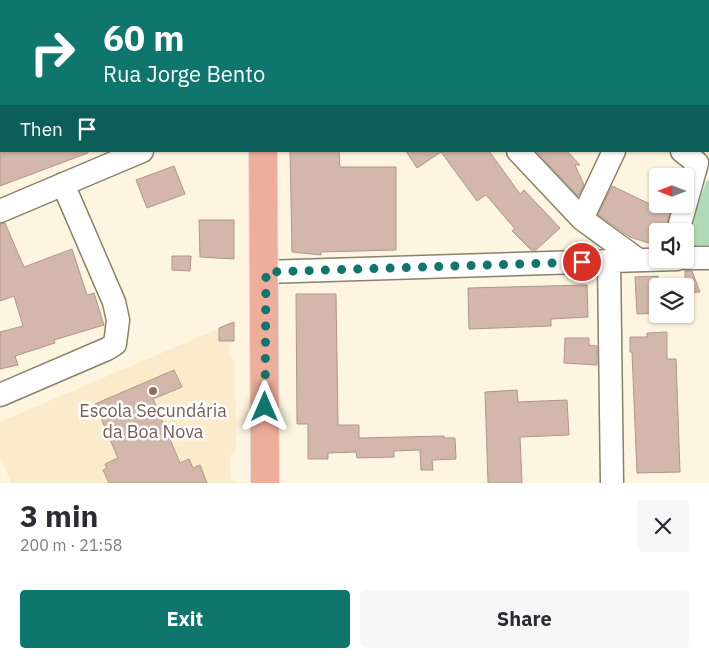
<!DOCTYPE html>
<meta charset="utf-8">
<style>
body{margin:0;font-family:"IBM Plex Sans",sans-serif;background:#f7f7f7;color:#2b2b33;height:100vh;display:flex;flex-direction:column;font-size:19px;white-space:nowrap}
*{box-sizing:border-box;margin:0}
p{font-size:16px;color:#7c7c81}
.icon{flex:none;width:28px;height:28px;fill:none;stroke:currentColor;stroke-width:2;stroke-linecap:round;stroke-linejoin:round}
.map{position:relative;height:483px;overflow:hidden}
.side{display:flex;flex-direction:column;background:#fff;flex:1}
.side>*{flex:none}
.banner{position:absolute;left:0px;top:0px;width:710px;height:152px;box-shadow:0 1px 4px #0004;background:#0f766e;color:#fff;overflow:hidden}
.needle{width:32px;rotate:270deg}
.fabs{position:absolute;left:649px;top:168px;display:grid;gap:10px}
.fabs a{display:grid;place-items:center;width:45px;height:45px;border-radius:5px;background:#fff;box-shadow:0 1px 4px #0004;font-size:25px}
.pin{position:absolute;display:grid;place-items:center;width:42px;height:42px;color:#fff;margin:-21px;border:2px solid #fff;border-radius:50%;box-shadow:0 1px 5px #0007}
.me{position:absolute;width:55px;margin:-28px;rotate:0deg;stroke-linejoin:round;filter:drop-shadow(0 0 4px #0008)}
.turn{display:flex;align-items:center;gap:18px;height:105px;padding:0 20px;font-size:22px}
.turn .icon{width:65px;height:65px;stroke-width:2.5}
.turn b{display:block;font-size:35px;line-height:42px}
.then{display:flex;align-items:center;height:48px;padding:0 20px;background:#0003;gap:10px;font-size:19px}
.round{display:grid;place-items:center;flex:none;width:52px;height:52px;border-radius:5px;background:#f7f7f7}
.overview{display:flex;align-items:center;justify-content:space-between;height:85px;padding:0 20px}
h1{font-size:30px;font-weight:700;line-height:38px}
.cta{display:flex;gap:10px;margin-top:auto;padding:10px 20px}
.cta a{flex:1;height:58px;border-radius:5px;background:#0f766e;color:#fff;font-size:20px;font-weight:700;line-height:58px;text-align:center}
.cta a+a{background:#f7f7f7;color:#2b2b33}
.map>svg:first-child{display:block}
</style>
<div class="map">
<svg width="709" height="483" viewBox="0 0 709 483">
<rect width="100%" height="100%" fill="#fef5e0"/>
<!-- built -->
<path fill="#faebca" d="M234,322V341L229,346V355L235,361L236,450L230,456V479L235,483H11L0,455V422Z"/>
<!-- green -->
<path fill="#aedbb5" d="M709,179V245L686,246L685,239L706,182Z"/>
<!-- building -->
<path fill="#d2b7aa" stroke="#b0968a" d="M0,151H88V153L0,186Z
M290,151H339L340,167H396V250L321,252V255L292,252Z
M406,151H489L520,194L524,190L560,228L536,250H531L512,231L515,229L486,195L477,201L441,152L417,168Z
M536,151H567L580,165H575L584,185L578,196Z
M174,166L185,194L147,208L136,180Z
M612,186L650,204H672L665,231H658V246L630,237L598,215Z
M199,220H234V259L200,257Z
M5,223L24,267L72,249L87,295L94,293L104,325L54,340L55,343L15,356L18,365L0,369V332L23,326L14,296L0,301V224Z
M172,256H191L190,271L172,270Z
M685,271H692L700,292L685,293Z
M658,276V313L637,314L635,277Z
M587,285L588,317L551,319V326L469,329L468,288Z
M296,294H336L338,425H359V438L444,436V438H455L456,459L432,460L433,470H421L420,450L394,451V457L357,458L356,452L328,453V459H308V424H297Z
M234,322V341H219V328Z
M667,332V359H676L680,472L637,473L632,352H630V337H647V333Z
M565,338H589V345L597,346V365L564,363Z
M174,370L182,387L153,399L180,463L189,459L193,468L200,465L207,483H109L103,470L107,468L105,464L118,458L95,404Z
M517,390L518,402L567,400L569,435L520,437L522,483H488L485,392Z"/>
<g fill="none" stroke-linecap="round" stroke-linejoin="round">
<!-- minor casing -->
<g stroke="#8b8069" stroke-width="25">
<path id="minor" d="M461,0V1
M589,0L590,1
M662,1V0
M518,151L582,219L637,259
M0,211L142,151
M582,219L614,151
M678,231L697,163L682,151
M685,258H709
M609,261L612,483
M265,272L677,259
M0,395L107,349L115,344L118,320L114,302L63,184"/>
</g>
<!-- major casing -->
<g stroke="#e3e3e2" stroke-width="30">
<path id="major" d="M260,0V1
M263,151L265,483"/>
</g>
<!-- minor -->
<use href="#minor" stroke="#fff" stroke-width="22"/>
<!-- major -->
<use href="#major" stroke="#efad9b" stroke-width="28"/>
</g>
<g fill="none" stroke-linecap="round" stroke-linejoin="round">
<!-- route -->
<path stroke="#0f766e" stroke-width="9" stroke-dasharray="0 16.2" d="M265,407L266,272L582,262"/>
</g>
<!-- markers -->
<circle fill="#8d6e63" stroke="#fff" stroke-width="2" cx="153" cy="391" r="5"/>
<g text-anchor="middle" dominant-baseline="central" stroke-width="5" stroke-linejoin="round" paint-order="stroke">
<!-- education labels -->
<g font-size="18" fill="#785e54" stroke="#fff">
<text x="153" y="410">Escola Secundária<tspan x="153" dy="21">da Boa Nova</tspan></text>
</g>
</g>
</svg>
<div class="fabs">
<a><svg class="needle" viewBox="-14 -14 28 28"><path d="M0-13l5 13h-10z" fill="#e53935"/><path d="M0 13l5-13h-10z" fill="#7c7c81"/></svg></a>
<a><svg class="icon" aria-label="sound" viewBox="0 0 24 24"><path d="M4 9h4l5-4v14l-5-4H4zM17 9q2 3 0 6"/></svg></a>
<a><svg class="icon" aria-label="layers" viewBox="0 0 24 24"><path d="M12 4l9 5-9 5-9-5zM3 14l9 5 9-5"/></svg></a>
</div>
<div class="pin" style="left:582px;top:262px;background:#d93025"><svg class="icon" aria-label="arrive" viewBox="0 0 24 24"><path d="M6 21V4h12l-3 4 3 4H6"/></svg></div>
<svg class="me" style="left:265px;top:407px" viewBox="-20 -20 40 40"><path d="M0-17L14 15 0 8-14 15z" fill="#0f766e" stroke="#fff" stroke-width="4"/></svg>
<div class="banner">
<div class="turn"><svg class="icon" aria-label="right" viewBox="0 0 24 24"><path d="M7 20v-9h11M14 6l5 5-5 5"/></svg><div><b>60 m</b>Rua Jorge Bento</div></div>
<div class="then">Then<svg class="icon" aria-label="arrive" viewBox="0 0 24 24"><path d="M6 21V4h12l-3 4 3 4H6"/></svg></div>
</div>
</div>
<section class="side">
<div class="overview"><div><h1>3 min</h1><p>200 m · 21:58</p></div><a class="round"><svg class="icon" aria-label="close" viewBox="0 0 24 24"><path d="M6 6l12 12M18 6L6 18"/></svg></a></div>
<div class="cta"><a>Exit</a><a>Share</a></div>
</section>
